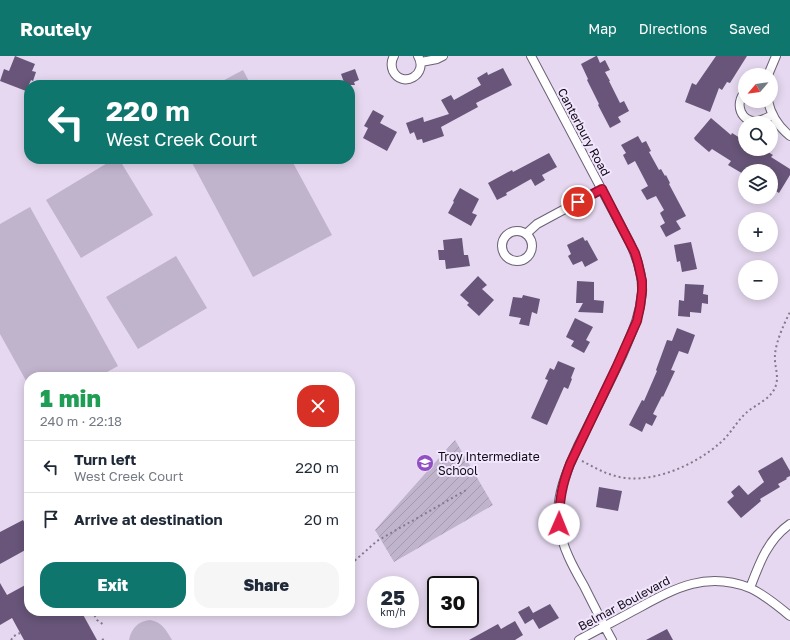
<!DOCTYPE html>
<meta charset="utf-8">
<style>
body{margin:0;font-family:"Golos Text",sans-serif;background:#f6f6f7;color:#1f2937;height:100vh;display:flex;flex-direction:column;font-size:15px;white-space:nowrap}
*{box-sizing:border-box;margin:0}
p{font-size:13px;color:#747a83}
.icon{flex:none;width:22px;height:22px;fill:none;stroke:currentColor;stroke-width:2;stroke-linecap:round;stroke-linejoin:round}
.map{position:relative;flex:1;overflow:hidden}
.sheet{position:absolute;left:24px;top:316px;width:331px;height:244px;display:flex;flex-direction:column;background:#fff;border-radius:16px;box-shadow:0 2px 10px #0003}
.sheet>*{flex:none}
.banner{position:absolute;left:24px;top:24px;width:331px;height:84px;border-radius:16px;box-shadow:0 2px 10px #0003;background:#0f766e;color:#fff;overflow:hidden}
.needle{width:26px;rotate:241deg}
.buttons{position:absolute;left:738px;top:12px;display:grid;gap:8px}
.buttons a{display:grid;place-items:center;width:40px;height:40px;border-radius:50%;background:#fff;box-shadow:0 2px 10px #0003;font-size:20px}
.speed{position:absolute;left:367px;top:520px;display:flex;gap:8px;font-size:20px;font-weight:700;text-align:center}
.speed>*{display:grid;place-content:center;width:52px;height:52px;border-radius:50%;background:#fff;box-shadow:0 2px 10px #0003;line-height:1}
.speed small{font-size:10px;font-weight:400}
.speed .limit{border:2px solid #111;border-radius:6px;background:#fff;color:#111}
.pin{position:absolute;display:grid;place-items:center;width:34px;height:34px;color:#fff;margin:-17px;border:2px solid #fff;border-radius:50%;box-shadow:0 1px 4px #0007}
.me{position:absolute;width:44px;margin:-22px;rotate:1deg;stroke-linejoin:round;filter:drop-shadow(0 0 3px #0008)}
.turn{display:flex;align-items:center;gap:14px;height:84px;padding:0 16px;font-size:18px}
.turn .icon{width:52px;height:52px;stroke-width:2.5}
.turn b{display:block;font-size:28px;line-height:34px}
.round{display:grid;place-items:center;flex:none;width:42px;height:42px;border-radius:16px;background:#f6f6f7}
.overview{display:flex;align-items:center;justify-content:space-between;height:68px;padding:0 16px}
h1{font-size:24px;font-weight:800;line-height:30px;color:#1e9e55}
.button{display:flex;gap:8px;margin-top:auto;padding:8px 16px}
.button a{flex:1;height:46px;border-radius:16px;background:#0f766e;color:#fff;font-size:16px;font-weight:800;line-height:46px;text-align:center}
.button a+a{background:#f6f6f7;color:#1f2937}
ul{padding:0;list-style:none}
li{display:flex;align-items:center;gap:12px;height:52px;padding:0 16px;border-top:1px solid #e0e1e3}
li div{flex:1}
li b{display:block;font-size:15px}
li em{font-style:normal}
header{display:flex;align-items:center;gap:24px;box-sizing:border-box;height:56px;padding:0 20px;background:#0f766e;color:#fff}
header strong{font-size:19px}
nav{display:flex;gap:22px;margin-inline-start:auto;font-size:14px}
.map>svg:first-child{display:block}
</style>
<header>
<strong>Routely</strong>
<nav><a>Map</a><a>Directions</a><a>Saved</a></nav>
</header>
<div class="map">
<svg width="790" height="584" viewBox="0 0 790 584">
<defs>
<pattern id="garden-furrows" width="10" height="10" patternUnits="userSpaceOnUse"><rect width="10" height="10" fill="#c0b3cc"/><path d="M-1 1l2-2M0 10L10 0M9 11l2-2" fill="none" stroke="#a499ae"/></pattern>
</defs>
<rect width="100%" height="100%" fill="#e5d8f0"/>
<!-- grass -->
<path fill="#c0b3cc" d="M243,14L251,29H215Z
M114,103H119L153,159L81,202L46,144Z
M190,103H291L332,179L253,221Z
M30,151L118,310L98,321H29V330L0,278V168Z
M176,200L207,252L138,293L106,241Z
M150,564C162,566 166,574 172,584H129C131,573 138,565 150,564Z"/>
<!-- garden -->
<path fill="url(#garden-furrows)" d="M455,384L493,449L394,506L375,474Z"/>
<!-- building -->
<path fill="#685579" d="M15,0L35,8L32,15L36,16L33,25L31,24L26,35L0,25L4,13L9,15Z
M596,0H597L600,7L605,4L610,14L605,16L610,25H609L620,47L624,45L629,55L618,61L621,66L610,72L598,49L599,48L587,24L588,23L581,8Z
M716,0H747L730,27L727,26L722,34L719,32L710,56L685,46L692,27L696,29Z
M503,12L512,29L476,47L478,51L441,71L444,80L423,87L422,83L417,84L414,76L410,78L406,67L423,61L424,66L449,58L441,44L451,39L454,44L481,29L477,22L487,16L488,19Z
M355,13L359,24L354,26L355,29H345L341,18Z
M373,54L384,60L380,67L397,76L387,95L363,82L368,72L364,70Z
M711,62L731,79L732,77L745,85V93H763L773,99L771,101L790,113V119L779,137L771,132V115H745V119L728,109L731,105L712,93L709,96L695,84L694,82Z
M638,80L642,87L646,85L651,95L649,96L659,114L661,113L665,120L666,119L670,127L669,128L686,160L676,165L681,173L666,181L660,170L665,167L660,157L664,154L656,140L647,144L641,134L648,130L635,105L628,109L623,99L626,97L621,89Z
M549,97L557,111L542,119L545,124L535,130L531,123L506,137L507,139L497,144L488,127L512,114L513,116Z
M460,132L479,143L472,157L477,159L471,170L448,157L454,146L453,145Z
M583,181L585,185L587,184L598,204L585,211L582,205L573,209L568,200L571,198L567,189Z
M462,182L464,199H468L470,210L446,213L445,204H439L438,194H444L443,184Z
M691,186L697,213L682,216L680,205L677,206L674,189Z
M478,220L487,229L482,233L494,244L479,260L467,249L469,247L460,239Z
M577,225L594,226V244L604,245L603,257L578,256L583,247H576Z
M685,228L704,229L703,238L708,239V248L702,247L701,257L690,256V261L678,260L679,244L684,245Z
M523,239L540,243L537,258L532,256L529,270L519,268L521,262L509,260L513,241L522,242Z
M575,262L593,271L586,284L590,286L584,297L571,290L574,285L566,281Z
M677,272L695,279L688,298L679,295L671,314L675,315L663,341L662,340L653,358L657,360L652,370L646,367L642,376L629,369L642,344L644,345L657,315L656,314L667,284L672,285Z
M558,305L575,312L571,322L572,323L568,333L564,331L547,369L531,362L548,324L545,323L550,312L554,314Z
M782,401L790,415V420L786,422L787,423L778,428L780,431L760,443L761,445L741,462L727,446L734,440L731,436L739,429L748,439L764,426L758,415Z
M599,431L622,435L618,455L596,451Z
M23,464L29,475V492L0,508V476Z
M0,527L7,539L29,527V555H81L97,584H24L12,562L0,569Z
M550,548L559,562L539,573L533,563L525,568L518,556L529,550L533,557Z
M515,565L523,579L515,584H469L498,568L501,573Z
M667,573L673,584H646Z"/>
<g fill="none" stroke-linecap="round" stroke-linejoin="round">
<!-- minor casing -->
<g stroke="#6b6175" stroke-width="10">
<path id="minor" d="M394,0C391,5 391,10 393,15C402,33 429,19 418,0
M531,0L630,187C637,202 643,220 642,237C640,261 631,278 622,300C608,330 593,360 578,390C567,414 555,441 559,469C562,491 573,511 584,530C593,548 602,566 612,584
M421,6L437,3L443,0
M768,19L776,0
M745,36C734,48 741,67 758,65C763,64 768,61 773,59
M768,45C771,59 779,71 790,80
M502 190a15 15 0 1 1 30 0a15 15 0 1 1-30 0Z
M526,178L537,168L602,133
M750,532C759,508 768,483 790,468
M579,584C597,574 615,565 633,555C672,534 704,514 750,532C765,539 778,550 790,560"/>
</g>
<!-- path -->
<path stroke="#837a8a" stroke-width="2" stroke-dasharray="2 3" stroke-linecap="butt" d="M582,405C592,410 602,416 612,419C647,431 694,410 720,387C730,379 736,366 746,357C756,348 772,343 776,329C779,319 774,309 775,299C776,285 784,268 790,256
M351,508L377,485L468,433
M92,555L97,564L104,569
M123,555V556
M11,584L14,580L20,577
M102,584L106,582"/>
<!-- minor -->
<use href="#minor" stroke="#fff" stroke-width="8"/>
</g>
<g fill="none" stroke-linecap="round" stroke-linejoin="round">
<!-- route casing -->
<g stroke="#92132f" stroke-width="10">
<path id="route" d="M559,468C559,445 562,429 570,408L616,312L637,265L640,251L642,235V225L638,207L635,197L602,133L578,146"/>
</g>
<!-- route -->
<use href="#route" stroke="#e11d48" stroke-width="7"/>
</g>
<!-- icons -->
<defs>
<g id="school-disc" transform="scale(0.9)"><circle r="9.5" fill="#924ec3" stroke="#f2e6fe"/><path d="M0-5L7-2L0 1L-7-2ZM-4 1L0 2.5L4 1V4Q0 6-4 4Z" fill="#fff"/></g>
</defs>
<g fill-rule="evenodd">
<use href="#school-disc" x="425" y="407"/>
</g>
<g text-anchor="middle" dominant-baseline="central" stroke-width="4" stroke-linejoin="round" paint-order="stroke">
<!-- street labels -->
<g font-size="12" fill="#0e0a12" stroke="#f2e6fe">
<text transform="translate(584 76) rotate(62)">Canterbury Road</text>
<text transform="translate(624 547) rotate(-28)">Belmar Boulevard</text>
</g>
<!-- poi labels -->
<g font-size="12" fill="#0e0a12" stroke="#f2e6fe" text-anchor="start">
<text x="438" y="400">Troy Intermediate<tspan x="438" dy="14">School</tspan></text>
</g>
</g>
</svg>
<div class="buttons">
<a><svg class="needle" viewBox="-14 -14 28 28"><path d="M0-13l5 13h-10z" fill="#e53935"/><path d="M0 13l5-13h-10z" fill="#747a83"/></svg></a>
<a><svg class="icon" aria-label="search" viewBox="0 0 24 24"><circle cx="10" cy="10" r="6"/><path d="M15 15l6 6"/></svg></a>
<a><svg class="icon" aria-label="layers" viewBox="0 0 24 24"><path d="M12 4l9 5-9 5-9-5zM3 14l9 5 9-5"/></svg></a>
<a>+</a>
<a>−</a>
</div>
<div class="speed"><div>25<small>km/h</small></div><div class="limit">30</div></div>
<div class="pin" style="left:578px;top:146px;background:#d93025"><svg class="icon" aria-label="arrive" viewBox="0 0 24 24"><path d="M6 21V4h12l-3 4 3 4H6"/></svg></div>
<svg class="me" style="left:559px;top:468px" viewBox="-20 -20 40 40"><circle r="19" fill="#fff"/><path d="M0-13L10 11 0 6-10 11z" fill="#e11d48"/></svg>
<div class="banner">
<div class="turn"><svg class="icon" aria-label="left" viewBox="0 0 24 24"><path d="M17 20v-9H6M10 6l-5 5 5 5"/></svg><div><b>220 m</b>West Creek Court</div></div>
</div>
<section class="sheet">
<div class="overview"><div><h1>1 min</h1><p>240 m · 22:18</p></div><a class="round" style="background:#d93025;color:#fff"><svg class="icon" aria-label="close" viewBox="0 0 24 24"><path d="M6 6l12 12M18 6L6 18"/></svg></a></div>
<ul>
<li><svg class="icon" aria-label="left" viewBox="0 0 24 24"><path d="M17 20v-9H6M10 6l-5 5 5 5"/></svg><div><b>Turn left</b><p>West Creek Court</p></div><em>220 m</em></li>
<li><svg class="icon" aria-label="arrive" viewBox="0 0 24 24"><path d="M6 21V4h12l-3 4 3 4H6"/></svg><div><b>Arrive at destination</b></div><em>20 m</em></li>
</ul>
<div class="button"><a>Exit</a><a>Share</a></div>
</section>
</div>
